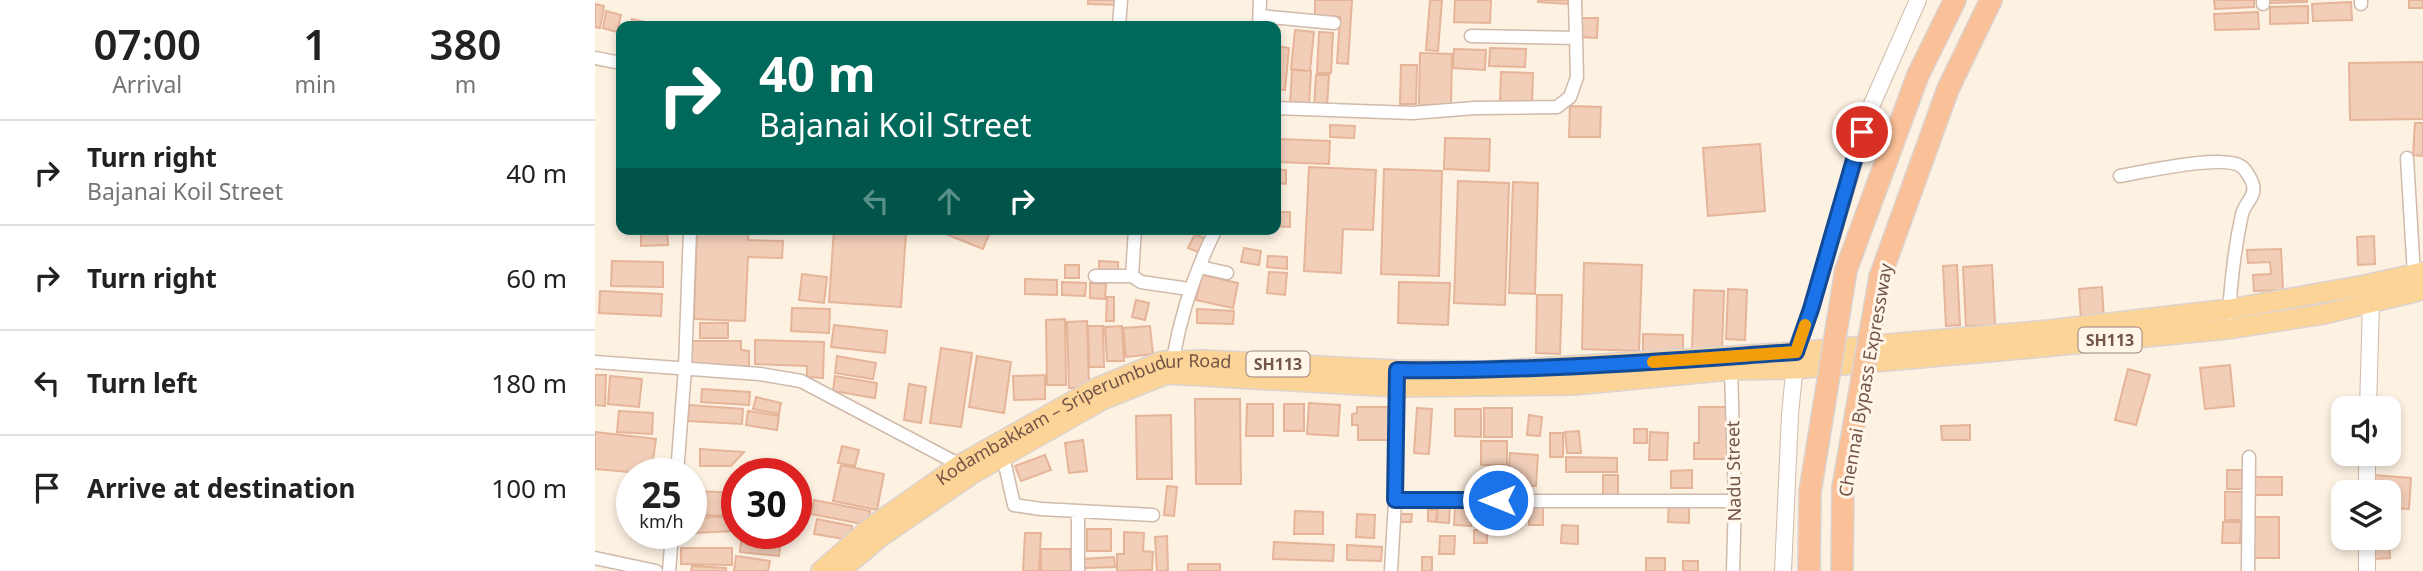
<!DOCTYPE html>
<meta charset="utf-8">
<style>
body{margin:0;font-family:"Noto Sans",sans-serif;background:#f6f6f6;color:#222;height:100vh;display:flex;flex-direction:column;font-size:26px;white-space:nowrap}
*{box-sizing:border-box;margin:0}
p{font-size:23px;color:#767676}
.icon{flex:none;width:38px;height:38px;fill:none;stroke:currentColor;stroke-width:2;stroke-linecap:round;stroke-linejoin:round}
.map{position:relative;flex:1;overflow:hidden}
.sheet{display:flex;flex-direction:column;background:#fff;width:595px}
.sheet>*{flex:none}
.guide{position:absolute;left:21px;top:21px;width:665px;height:214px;border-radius:14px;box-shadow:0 4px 10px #0003;background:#00695c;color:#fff;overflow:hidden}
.fabs{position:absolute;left:1736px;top:396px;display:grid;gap:14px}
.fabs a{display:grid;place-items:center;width:70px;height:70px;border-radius:14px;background:#fff;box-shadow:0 4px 10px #0003;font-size:35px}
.speed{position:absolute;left:21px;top:458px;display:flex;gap:14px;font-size:35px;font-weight:700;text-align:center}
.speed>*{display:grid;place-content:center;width:91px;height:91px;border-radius:50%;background:#fff;box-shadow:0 4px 10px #0003;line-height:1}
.speed small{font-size:18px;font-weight:400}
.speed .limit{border:10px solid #d22;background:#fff;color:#111}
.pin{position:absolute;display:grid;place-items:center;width:60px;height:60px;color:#fff;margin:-30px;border:4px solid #fff;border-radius:50%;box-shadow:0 2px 7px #0007}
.me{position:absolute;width:77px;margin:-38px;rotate:270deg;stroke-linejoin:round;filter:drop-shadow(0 0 5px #0008)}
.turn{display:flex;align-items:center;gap:24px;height:147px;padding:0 28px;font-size:32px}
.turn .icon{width:91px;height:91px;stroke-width:2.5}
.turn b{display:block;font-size:49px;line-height:60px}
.lanes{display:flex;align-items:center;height:66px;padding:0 28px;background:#0003;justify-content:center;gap:35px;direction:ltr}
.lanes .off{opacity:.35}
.eta{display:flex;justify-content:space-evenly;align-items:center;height:119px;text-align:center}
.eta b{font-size:42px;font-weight:600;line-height:49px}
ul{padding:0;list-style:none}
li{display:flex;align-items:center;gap:21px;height:105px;padding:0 28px;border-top:2px solid #e0e0e0}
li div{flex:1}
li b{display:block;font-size:26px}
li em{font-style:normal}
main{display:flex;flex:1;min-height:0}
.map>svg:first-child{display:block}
</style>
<main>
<section class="sheet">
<div class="eta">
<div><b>07:00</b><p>Arrival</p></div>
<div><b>1</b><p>min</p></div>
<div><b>380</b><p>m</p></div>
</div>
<ul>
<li><svg class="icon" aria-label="right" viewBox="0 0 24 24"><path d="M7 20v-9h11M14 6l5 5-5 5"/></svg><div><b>Turn right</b><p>Bajanai Koil Street</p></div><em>40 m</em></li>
<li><svg class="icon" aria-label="right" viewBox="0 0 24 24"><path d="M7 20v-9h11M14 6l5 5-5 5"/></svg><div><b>Turn right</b></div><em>60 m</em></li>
<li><svg class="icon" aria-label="left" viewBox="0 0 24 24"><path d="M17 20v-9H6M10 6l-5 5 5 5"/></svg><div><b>Turn left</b></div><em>180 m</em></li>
<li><svg class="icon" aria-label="arrive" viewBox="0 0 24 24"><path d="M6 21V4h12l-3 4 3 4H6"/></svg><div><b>Arrive at destination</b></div><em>100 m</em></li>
</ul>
</section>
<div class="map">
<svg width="1828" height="571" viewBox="0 0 1828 571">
<rect width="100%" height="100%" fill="#fdf1e2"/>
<!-- building -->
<path fill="#f2ceb9" stroke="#e5b499" stroke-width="2" d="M493,0H524V5L493,4Z
M720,0H757L753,64L742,63L745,17L720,15Z
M835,0H847L843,51L831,50Z
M860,0H896L895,23L859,22Z
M943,0H973V4L943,2Z
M1619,0H1659V7L1620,9Z
M1674,0H1712V2L1675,3Z
M1814,0H1828V8H1814Z
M1756,2L1757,20L1718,21L1717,4Z
M0,4L9,6L5,28L0,27Z
M1713,6V23L1675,24V7Z
M11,11L26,15L22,32L8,28Z
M1663,12L1664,29L1620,30L1619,14Z
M987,18H1003L1002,38L986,37Z
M37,19L59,24V26H36Z
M700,30L719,32L715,71L696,69Z
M724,32L738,33L736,73H722Z
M681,46L694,48L690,90L681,89Z
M895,48L931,49L930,67L894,66Z
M859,49L891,50L890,70L858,68Z
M825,53L857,54L856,106L824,105Z
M1828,62V119L1755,120L1754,63Z
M806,65H822L821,104H805Z
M697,70L716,71L714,106L695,105Z
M906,72L938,73L937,105L905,104Z
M721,75H734L732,107H719Z
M975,106L1006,107L1005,137H974Z
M1820,123H1828V156L1818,155Z
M735,125L760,126L759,138L735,137Z
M850,138L895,139L894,171L849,169Z
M684,139L735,141L734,164L683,162Z
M1165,144L1170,211L1113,216L1108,148Z
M714,167L781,170L778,230L748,229L746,273L709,271Z
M789,169L847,171L844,276L786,274Z
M681,170H691V184L681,183Z
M863,181L914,183L910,305L859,303Z
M918,182L943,183L940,294L914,293Z
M681,212H695V227L681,226Z
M46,229H72L73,245L46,246Z
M102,229H154L153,240L188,241L187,258L153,257L150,321L99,319Z
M239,229L311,233L306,307L234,302Z
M344,229H388L395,232L388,249L343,231Z
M600,234L611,239L605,253L593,248Z
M1779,236L1780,264L1763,265L1762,237Z
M649,248L666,251L664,265L646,262Z
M1686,249L1688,290L1659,291L1658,275L1676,274L1675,262L1653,263L1652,250Z
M673,256L692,257V269L672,267Z
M17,261L68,262V287L16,286Z
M504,261L523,262V270H504Z
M989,263L1047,265L1044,351L987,349Z
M470,265H484V278H470Z
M1362,265L1365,325L1351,326L1348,266Z
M1397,265L1400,325L1371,326L1368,267Z
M674,272L692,273L690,295L672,293Z
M207,274L232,277L229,303L204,300Z
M607,275L643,283L638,308L601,300Z
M430,279L462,280V295L430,294Z
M467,282L491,283L490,296L467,295Z
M804,282L855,283L853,325L803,323Z
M495,283L511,284L510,299L495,298Z
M1507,287L1509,320L1486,321L1484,289Z
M1133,289L1152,290L1150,340L1131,339Z
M1099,290L1129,291L1127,351L1097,350Z
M5,291L67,294L66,316L4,313Z
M942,295H967L965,354L941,353Z
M512,297H519V321H511Z
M541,300L554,303L550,320L537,317Z
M197,308L235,309L234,333L196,331Z
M602,309L639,311L638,324L602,323Z
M470,319L471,385H452L451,320Z
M492,321L494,387L474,388L472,322Z
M105,323H133V338H105Z
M239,325L292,331L290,353L236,347Z
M493,326H508L509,367H494Z
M527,326L529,361H512L510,327Z
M555,326L558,354L531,357L528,328Z
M1048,334L1088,335V353H1048Z
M160,340L229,342L228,378L212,377V366L160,364Z
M94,341H146V350L154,351V366L94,365Z
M346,348L377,353L366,427L335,423Z
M242,356L281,363L278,379L240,373Z
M382,356L416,362L409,413L374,407Z
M1635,365L1639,406L1610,409L1605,368Z
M1533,369L1555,375L1541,425L1520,420Z
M0,375H11L10,406L0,405Z
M450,375V399L419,400L418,376Z
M15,376L47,379L44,407L13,404Z
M240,376L282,383L280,398L238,391Z
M314,384L331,387L326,423L309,420Z
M107,389L155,392L154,405L106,402Z
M161,397L186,403L184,414L158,409Z
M600,399H645L646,484H601Z
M714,403L745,405L743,436L712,434Z
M652,404H678V436H651Z
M689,404H709V431H689Z
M94,405L148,409L147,424L93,421Z
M762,407H797V440H763V425H757V414L762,413Z
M1104,407H1132V440H1137V459H1099V443H1104Z
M822,408L837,409L834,454L819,453Z
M889,408H917V437H889Z
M860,409H886V437L860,436Z
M24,411L58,413L57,434L22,432Z
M153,411L184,416L182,430L151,425Z
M576,415L577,479H542L541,416Z
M934,415L947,417L945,436L932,435Z
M1375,425V440H1347L1346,426Z
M1039,429H1052V443H1039Z
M984,431L986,453H972L970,432Z
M0,432L61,439L56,474L0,469Z
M1055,432L1073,433L1072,460H1054Z
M955,433H968V457H955Z
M488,440L492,471L474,473L470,443Z
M886,441H912V465H886Z
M247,446L264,450L260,466L243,463Z
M105,449L149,452L136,466H105Z
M915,453L943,455L941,486L913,485Z
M450,455L456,470L426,481L420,466Z
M971,457L1022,458V472H971Z
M246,465L289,474L282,510L238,501Z
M1097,470V488H1076V471Z
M1632,470H1647V489H1632Z
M1008,475H1023V496L1008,497Z
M1778,475L1816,478L1814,509L1794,508V492H1777Z
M1657,477H1687V495H1657Z
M572,486L582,487L579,516L569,515Z
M103,491L141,493L140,516L102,515Z
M1630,492H1648L1647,520H1630Z
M219,500L275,511L273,525L216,514Z
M1074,503L1094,504V523L1073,522Z
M843,505L855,506L854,523L842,522Z
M882,506L892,507V527L881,526Z
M934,506H948V525H934Z
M860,507L877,508L876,526L859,525Z
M833,510H842L841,522L833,521Z
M700,511L728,512V534H699Z
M762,514L780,515L779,538L761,537Z
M804,514H817L816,522H804Z
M140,516V531L99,533L98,518Z
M1658,517H1684V558H1657Z
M222,519L257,526L255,540L219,534Z
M1628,522H1646L1645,543H1627Z
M967,525L983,526V544L966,543Z
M492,529H516V551H492Z
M879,530H892V543H879Z
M529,532L549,533L548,551L558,552L557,570L522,571V554H529Z
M430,533H446L444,571H428Z
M147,534L186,538L184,556L145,552Z
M572,536L573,571H562L560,537Z
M845,536H860L859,554H844Z
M1794,537L1795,558L1779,559L1780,538Z
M679,542L739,545L738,561L678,559Z
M752,545L787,547L786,561L752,560Z
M86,548H137V565L86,564Z
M446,549H475L476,571H446Z
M141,556L175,561L173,571H139Z
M519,557L520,567L489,568L488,559Z
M827,557H837V571H827Z
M1051,558H1070V571H1051Z
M1088,561H1103V571H1088Z
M593,564H625V571H593Z
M97,566L131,568V571H96Z"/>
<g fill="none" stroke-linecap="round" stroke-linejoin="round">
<!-- minor casing -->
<g stroke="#d0baab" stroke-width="15">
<path id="minor" d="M1668,0V4
M1766,0V4
M665,16L739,23
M524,26L526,0
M664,26L665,0
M876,36L981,38
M0,58L26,63
M681,108L817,113L880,108L962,107L975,97L982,77L980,0
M1812,158L1819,275
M1525,176C1548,172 1630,153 1647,167C1650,169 1657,180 1658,185C1661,196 1650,203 1647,214C1640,246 1636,281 1634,314
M540,229L537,276L546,282L594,289
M605,267L632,273
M500,276H537
M578,359C586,313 600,271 621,229
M0,362L165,374L206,381L369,467
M1136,370L1140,501L1138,571
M408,456L419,505L446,509L558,515
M82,474L90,368L95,229
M800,501H1140
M483,512V571
M0,558L61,571
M74,571L77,534
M796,571L800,501L802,382
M1653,571L1654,457"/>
</g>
<!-- tertiary casing -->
<g stroke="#d0baab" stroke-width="18">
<path id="tertiary" d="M1772,292L1776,302L1773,408
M1772,492V453
M1772,537V571
M1188,571L1195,415L1201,352L1216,309L1274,111L1323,0"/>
</g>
<!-- primary casing -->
<g stroke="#dbd3cf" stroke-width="22">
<g id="primary">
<path id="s1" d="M226,571L275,528L366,464L501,388L568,361L609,360L802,370L892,371L1201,352L1454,330L1635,309L1770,285L1828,272"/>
<path d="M245,571L284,538L377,474L507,400L572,374L801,387L979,385L1136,370L1200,369L1437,348L1633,329L1729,314L1828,290"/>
</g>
</g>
<!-- trunk casing -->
<g stroke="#dbd3cf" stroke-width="24">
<path id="trunk" d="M1251,270L1323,75L1360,0
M1285,277L1353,89L1396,0
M1214,571L1215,492
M1247,571L1248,487"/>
</g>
<!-- minor -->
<use href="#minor" stroke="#fff" stroke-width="12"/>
<!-- tertiary -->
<use href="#tertiary" stroke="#fff" stroke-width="16"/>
<!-- primary -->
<use href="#primary" stroke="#fdd498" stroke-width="19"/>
<!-- trunk -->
<use href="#trunk" stroke="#fac098" stroke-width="21"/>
<!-- trunk-bridge casing -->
<g stroke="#dbd3cf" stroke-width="24" stroke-linecap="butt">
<path id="trunk-bridge" d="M1248,487L1285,277
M1215,492L1251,270"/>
</g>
<!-- trunk-bridge -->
<use href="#trunk-bridge" stroke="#fac098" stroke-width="21"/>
</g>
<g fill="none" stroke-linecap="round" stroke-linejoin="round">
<!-- route casing -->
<g stroke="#114b97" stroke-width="18">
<path id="route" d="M903,500H800L802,370C935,372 1068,361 1201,352L1216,309L1267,132"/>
</g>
<!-- route -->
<use href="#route" stroke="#1a73e8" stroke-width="12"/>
<!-- slow -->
<path stroke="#f59e0b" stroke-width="12" d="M1058,362L1201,352L1210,325"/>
</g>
<g text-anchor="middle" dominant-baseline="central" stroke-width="6" stroke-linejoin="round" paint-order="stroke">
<!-- shield labels -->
<g fill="#fff5e8" stroke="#9e8678" stroke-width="2">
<rect x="1483.5" y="327.5" width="63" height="25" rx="5"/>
<rect x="651.5" y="351.5" width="63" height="25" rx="5"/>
</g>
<g font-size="16" font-weight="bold" fill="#745648">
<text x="1515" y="340">SH113</text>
<text x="683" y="364">SH113</text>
</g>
<!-- street labels -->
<g font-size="18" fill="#745648" stroke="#fff5e8">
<text transform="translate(1270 380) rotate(-80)">Chennai Bypass Expressway</text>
<text stroke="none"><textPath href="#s1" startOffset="310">Kodambakkam – Sriperumbudur Road</textPath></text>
<text transform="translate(1138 471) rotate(-91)">Nadu Street</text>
</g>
</g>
</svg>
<div class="fabs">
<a><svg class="icon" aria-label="sound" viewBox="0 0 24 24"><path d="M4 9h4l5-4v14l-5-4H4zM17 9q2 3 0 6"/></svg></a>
<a><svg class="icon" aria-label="layers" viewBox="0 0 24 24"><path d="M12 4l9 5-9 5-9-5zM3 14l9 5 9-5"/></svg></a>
</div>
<div class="speed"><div>25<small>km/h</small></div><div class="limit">30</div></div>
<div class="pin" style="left:1267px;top:132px;background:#d93025"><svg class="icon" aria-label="arrive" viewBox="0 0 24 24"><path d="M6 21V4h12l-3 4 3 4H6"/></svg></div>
<svg class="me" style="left:903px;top:500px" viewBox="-20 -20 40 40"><circle r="17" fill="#1a73e8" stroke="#fff" stroke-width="3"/><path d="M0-11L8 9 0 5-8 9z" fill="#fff"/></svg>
<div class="guide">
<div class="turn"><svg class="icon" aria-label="right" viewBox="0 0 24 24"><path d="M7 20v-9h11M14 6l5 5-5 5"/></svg><div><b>40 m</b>Bajanai Koil Street</div></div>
<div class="lanes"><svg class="icon off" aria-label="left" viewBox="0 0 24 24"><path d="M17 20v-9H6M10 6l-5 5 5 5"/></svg><svg class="icon off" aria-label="ahead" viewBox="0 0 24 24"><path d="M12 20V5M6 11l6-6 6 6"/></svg><svg class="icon" aria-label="right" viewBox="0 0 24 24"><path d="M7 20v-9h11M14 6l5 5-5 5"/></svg></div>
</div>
</div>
</main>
